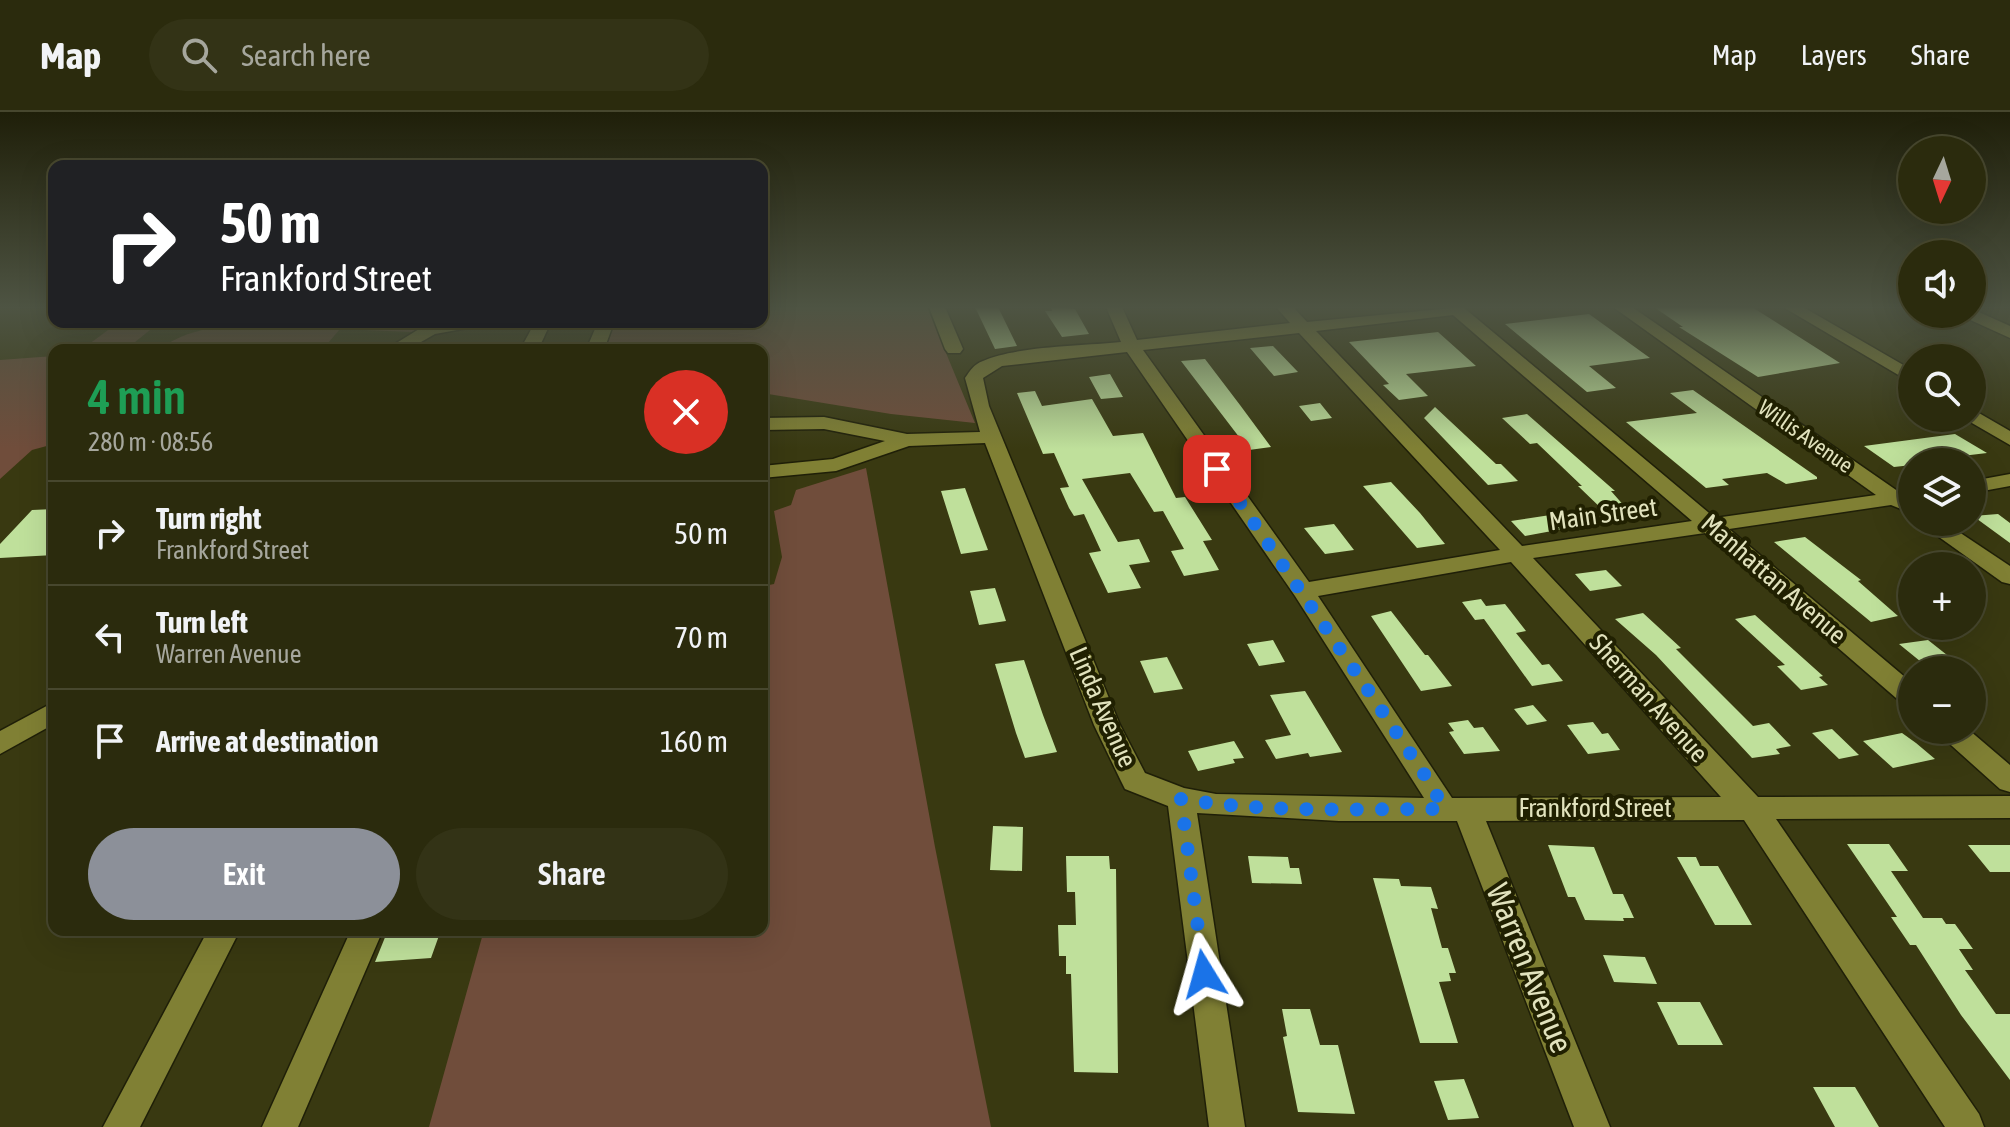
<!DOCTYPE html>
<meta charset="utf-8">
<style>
body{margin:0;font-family:"Asap Condensed",sans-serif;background:#333316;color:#f1f3f6;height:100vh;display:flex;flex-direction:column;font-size:30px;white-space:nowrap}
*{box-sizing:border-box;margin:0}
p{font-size:26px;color:#a6a79d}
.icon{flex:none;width:44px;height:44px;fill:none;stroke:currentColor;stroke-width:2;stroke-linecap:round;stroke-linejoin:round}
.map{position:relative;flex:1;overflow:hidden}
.side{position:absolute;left:48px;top:232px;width:720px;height:592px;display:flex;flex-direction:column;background:#2b2b0d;border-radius:16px;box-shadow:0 8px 32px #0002,0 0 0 2px #47472e}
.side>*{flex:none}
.banner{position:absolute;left:48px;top:48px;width:720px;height:168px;border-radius:16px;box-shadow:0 8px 32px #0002,0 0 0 2px #47472e;background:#202124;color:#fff;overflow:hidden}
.needle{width:52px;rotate:184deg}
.fabs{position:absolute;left:1898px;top:24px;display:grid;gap:16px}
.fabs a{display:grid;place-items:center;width:88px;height:88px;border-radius:50%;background:#2b2b0d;box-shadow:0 8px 32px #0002,0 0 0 2px #47472e;font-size:40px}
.pin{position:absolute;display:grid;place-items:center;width:68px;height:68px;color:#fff;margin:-34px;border-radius:16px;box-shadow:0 4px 12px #0006}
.me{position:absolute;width:88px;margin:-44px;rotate:352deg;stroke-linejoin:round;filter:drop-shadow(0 0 6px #0008)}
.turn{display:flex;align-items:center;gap:28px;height:168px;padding:0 40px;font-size:36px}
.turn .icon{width:104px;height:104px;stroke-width:2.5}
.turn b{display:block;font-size:56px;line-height:68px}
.round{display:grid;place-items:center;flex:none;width:84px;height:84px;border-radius:42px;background:#333316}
.head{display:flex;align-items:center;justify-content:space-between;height:136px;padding:0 40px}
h1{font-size:48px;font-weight:600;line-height:60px;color:#1e9e55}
.button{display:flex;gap:16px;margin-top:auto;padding:16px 40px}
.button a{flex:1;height:92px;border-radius:48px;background:#8c9099;color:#fff;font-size:32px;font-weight:600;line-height:92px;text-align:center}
.button a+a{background:#333316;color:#f1f3f6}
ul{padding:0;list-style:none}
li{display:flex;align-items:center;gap:24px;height:104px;padding:0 40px;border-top:2px solid #47472e}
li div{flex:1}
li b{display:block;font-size:30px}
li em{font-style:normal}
header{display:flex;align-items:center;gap:48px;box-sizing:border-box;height:112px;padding:0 40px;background:#2b2b0d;border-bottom:2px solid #47472e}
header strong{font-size:38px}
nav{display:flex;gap:44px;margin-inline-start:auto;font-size:28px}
.search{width:560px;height:72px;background:#333316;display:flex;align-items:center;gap:20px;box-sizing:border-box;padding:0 28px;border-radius:44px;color:#a6a79d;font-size:30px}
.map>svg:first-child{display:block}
</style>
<header>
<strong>Map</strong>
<div class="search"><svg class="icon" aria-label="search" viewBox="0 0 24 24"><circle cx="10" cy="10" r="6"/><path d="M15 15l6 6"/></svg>Search here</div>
<nav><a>Map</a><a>Layers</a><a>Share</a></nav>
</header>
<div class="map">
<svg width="2010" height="1015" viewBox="0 0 2010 1015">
<rect width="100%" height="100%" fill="#393911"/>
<!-- green -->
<path fill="#704d3b" d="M762,195H927L975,311L891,302L762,281V238H620L606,229L613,210H762Z
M119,210H160L125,238H81Z
M240,210H447L412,220L340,217L322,238H160C181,219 213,216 240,210Z
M54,244V332L32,338L0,367V248Z
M866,356L935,735L991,1015H429L484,818H762V533L769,531L764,474L774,472L782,445L774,399L791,393L796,378Z"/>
<!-- building -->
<path fill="#bfe09b" d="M975,195H998L1017,234L995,237Z
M1051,195L1075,197L1089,222L1062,225L1045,199H1052Z
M1654,195H1752L1840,251L1758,265L1679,215H1683Z
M1589,202L1650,246L1589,254L1616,276L1587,280L1505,212Z
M1438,220L1476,254L1406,262L1428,284L1399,288L1383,273L1389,272L1349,230Z
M1273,234L1298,260L1274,264L1250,236Z
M1205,247L1240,293L1271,335L1249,338L1181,249Z
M1110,262L1123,285L1101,287L1089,265Z
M1693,278L1817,365V367L1786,372L1767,361L1722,367L1729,373L1706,376L1626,310L1697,301L1670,281Z
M1035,279L1042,294L1092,287L1113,324L1143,321L1176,386L1185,385L1212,428L1203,429L1219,458L1184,464L1171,439L1184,437L1163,399L1154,400L1130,361L1082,367L1118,430L1139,427L1150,450L1129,453L1141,476L1108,481L1089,441L1101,439L1084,402L1074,404L1069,396L1060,376L1069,375L1054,341L1043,342L1017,281Z
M1320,291L1332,306L1311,309L1299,294Z
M1435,295L1496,352H1501L1518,369L1488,373L1424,306Z
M1527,302L1615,379H1611L1626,396L1604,399L1578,374H1582L1537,331L1530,332L1502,306Z
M1955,322L1987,341L1912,350V353L1894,355L1864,334Z
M1391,370L1420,401L1445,432L1417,436L1363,374Z
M965,376L973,398L988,438L961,442L941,379Z
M54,397V443L0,446V432L32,398Z
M1577,399L1579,414L1525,424L1511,409Z
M1998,402L2010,411V431L1973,404Z
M1334,412L1354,438L1325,442L1304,416Z
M1805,425L1861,468L1858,469L1898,504L1871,510L1774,430Z
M1606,458L1622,474L1590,479L1575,462Z
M995,476L1006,509L979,513L970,479Z
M1481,487L1486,494L1505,492L1526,519L1516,521L1542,553L1549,552L1563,569L1532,574L1484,507L1475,508L1462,490Z
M1391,499L1425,543H1428L1452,574L1421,579L1371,504Z
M1643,501L1681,536L1676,537L1753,614L1769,611L1791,634L1776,637L1780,642L1752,646L1656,543L1615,507Z
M1755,503L1823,564L1819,565L1828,573L1801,578L1777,554L1785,553L1735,507Z
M1273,528L1285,550L1259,554L1247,532Z
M1928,528L1966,558H1931L1899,532Z
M1167,545L1183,577L1154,581L1140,549Z
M1024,548L1043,603L1057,640L1025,646L1016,621L995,552Z
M1305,579L1342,640L1310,645L1308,641L1276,647L1265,628L1291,623L1270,583Z
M1533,593L1547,609L1527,613L1514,597Z
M1468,608L1474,616L1483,615L1500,639L1464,642L1449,620L1454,619L1448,611Z
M1593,610L1602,622L1608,621L1620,638L1588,642L1567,613Z
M1832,617L1859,643L1839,647L1812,621Z
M1902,621L1916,631L1935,647L1893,656L1863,629Z
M1234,629L1244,646L1233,647L1235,651L1198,659L1188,639Z
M993,714L1023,715L1022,759L990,758Z
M1847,732H1889L1908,759H1891L1923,806H1942L1946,812H1955L1973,837H1959L1973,858H1965L1996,902H2010V968L1961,903L1916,833H1910L1891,805H1897Z
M1548,733L1594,735L1613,782H1623L1634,806H1623L1624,809L1585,808L1575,785H1568Z
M1968,733H2010V760H1990Z
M1066,744H1109L1110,757H1116L1118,961L1074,960L1071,862H1066V844H1059L1058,813H1076L1075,780H1067Z
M1248,744L1288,745L1290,756H1299L1302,772L1252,771Z
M1677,745H1696L1700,754H1718L1752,813H1715Z
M1373,766L1399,767L1401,774L1431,775L1438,797L1431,796L1442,836H1448L1456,861H1449L1451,869L1439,870L1458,931H1420Z
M388,818H441L431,846L375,850Z
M1603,843L1645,845L1657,872L1614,870Z
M1657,890H1700L1723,933H1678Z
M1282,897H1310L1320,933H1338L1355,1002L1298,1000L1283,925L1287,924Z
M1464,967L1479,1006L1448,1008L1434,969Z
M1813,975H1855L1879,1015H1835Z"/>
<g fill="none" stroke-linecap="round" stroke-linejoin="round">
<!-- minor casing -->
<g stroke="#1f1f08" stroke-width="3">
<path id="minor" d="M929,195H945L963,237L960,241H948L945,237Z
M1106,195H1122L1137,228L1290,211L1276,195H1293L1307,210L1463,195L1715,406L1876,383L1613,195H1632L1899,380L1912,378V390L1908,395L1901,397L1891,393L1729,417L1912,571V594L1903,592L1705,421L1533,446L1758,685L2010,684V706L1776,707L1979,1002L1984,1015H1945L1744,708L1486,709L1610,1015H1574L1457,709H1339L1197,701L1245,1015H1209L1168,694L1125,677L1121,669L1094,613L985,331L909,334L836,359L762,366V354L833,347L885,329L824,317L762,318V306L824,305L907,322L980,320L965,266C970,259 974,252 983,249C1016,234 1083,234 1121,230ZM1453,203L1692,409L1522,434L1316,219ZM1299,221L1500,438L1309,470L1143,238ZM1127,240L1295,484L1424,686L1216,682L1184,676L1145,661L1120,613L989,294L983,266L1002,254ZM1511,450L1720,684L1721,685L1452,686L1318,484Z
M1783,195H1803L1912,258V271Z
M1972,197L2010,214V226L1966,206L1964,202H1972Z
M446,210H481L479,214L435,222L407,238H385L424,214Z
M535,210H551L538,238H520Z
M598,210H614L604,238H586Z
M1972,297L2010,319V333L1965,307L1972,306Z
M2010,362V374L1972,381V369Z
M1918,410H1944L2010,454V472L2002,470Z
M54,590V612L0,642V619Z
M1938,618H1969L2010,653V680L2000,677L1942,625Z
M208,818H240L140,1015H103Z
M351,818H383L298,1015H262Z"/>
</g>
<!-- minor -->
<use href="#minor" fill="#808034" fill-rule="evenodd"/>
</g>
<!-- sky -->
<linearGradient id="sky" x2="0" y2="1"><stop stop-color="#1f1f09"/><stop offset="0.58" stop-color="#4e5443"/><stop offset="1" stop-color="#4e5443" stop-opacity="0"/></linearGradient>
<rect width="2010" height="337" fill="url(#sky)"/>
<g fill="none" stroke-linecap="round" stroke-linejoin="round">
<!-- route -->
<path stroke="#1a73e8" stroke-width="14" stroke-dasharray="0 25.2" d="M1204,862L1181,687C1267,701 1356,697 1443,697L1434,677L1368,578L1217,357"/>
</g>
<g text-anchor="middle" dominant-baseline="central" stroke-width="8" stroke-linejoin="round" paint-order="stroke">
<!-- far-street labels -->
<g font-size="22" fill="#e1e2bd" stroke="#202001">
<text transform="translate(1806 324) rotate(35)">Willis Avenue</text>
</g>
<!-- street labels -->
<g font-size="26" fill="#e1e2bd" stroke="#202001">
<text transform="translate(1603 402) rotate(-8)">Main Street</text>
<text transform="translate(1774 467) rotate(41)">Manhattan Avenue</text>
<text transform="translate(1649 586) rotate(48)">Sherman Avenue</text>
<text transform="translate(1103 595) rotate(66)">Linda Avenue</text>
<text x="1595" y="696">Frankford Street</text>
</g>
<!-- near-street labels -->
<g font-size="32" fill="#e1e2bd" stroke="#202001">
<text transform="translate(1530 856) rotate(68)">Warren Avenue</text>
</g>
</g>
</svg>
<div class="fabs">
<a><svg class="needle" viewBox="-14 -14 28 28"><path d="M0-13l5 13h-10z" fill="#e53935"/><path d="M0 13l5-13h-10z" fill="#a6a79d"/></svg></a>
<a><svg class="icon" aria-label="sound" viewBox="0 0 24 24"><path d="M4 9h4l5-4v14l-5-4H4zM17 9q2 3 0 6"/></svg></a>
<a><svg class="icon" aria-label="search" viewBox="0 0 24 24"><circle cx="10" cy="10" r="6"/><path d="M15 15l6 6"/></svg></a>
<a><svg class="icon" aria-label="layers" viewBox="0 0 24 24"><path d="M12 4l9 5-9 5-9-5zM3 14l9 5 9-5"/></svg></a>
<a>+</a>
<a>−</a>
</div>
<div class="pin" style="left:1217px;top:357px;background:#d93025"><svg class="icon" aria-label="arrive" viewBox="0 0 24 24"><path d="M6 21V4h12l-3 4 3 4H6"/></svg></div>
<svg class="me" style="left:1204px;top:862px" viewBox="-20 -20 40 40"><path d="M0-17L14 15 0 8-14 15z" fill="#1a73e8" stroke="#fff" stroke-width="4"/></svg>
<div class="banner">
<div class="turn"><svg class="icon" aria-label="right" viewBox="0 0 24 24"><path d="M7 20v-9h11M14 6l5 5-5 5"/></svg><div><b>50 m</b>Frankford Street</div></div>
</div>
<section class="side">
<div class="head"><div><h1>4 min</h1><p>280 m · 08:56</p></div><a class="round" style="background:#d93025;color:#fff"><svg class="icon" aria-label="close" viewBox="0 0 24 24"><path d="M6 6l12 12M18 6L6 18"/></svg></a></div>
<ul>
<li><svg class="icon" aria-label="right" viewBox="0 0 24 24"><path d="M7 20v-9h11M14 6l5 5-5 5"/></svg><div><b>Turn right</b><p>Frankford Street</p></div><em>50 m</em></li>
<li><svg class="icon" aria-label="left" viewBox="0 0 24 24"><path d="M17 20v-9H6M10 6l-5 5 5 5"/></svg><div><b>Turn left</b><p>Warren Avenue</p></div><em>70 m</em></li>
<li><svg class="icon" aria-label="arrive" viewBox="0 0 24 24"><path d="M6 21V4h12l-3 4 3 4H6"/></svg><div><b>Arrive at destination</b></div><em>160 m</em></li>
</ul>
<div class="button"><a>Exit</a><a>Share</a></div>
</section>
</div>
